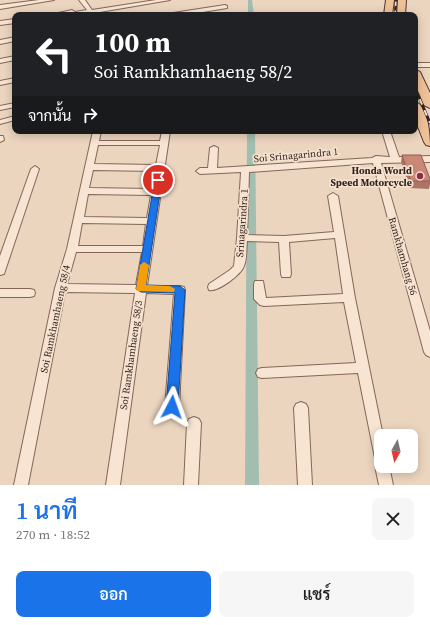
<!DOCTYPE html>
<html lang="th">
<meta charset="utf-8">
<style>
body{margin:0;font-family:"Source Serif 4",Sarabun,serif;background:#f6f6f6;color:#222;height:100vh;display:flex;flex-direction:column;font-size:15px;white-space:nowrap}
*{box-sizing:border-box;margin:0}
p{font-size:13px;color:#767676}
.icon{flex:none;width:22px;height:22px;fill:none;stroke:currentColor;stroke-width:2;stroke-linecap:round;stroke-linejoin:round}
.map{position:relative;height:485px;overflow:hidden}
.panel{display:flex;flex-direction:column;background:#fff;flex:1}
.panel>*{flex:none}
.top-card{position:absolute;left:12px;top:12px;width:406px;height:122px;border-radius:8px;box-shadow:0 2px 10px #0003;background:#202124;color:#fff;overflow:hidden}
.needle{width:26px;rotate:188deg}
.controls{position:absolute;left:374px;top:429px;display:grid;gap:8px}
.controls a{display:grid;place-items:center;width:44px;height:44px;border-radius:8px;background:#fff;box-shadow:0 2px 10px #0003;font-size:20px}
.pin{position:absolute;display:grid;place-items:center;width:34px;height:34px;color:#fff;margin:-17px;border:2px solid #fff;border-radius:50%;box-shadow:0 1px 4px #0007}
.me{position:absolute;width:44px;margin:-22px;rotate:4deg;stroke-linejoin:round;filter:drop-shadow(0 0 3px #0008)}
.turn{display:flex;align-items:center;gap:14px;height:84px;padding:0 16px;font-size:18px}
.turn .icon{width:52px;height:52px;stroke-width:2.5}
.turn b{display:block;font-size:28px;line-height:34px}
.then{display:flex;align-items:center;height:38px;padding:0 16px;background:#0003;gap:8px;font-size:15px}
.round{display:grid;place-items:center;flex:none;width:42px;height:42px;border-radius:8px;background:#f6f6f6}
.summary{display:flex;align-items:center;justify-content:space-between;height:68px;padding:0 16px}
h1{font-size:24px;font-weight:600;line-height:30px;color:#1a73e8}
.action{display:flex;gap:8px;margin-top:auto;padding:8px 16px}
.action a{flex:1;height:46px;border-radius:8px;background:#1a73e8;color:#fff;font-size:16px;font-weight:600;line-height:46px;text-align:center}
.action a+a{background:#f6f6f6;color:#222}
.map>svg:first-child{display:block}
</style>
<div class="map">
<svg width="430" height="485" viewBox="0 0 430 485">
<rect width="100%" height="100%" fill="#ecd5bf"/>
<g fill="none" stroke-linecap="round" stroke-linejoin="round">
<!-- canal -->
<path fill="#a2beb0" fill-rule="evenodd" d="M248,0H252L254,15H248Z
M247,131H255L259,485H245Z"/>
<!-- minor casing -->
<g stroke="#846658" stroke-width="2">
<path id="minor" d="M39,0H54L0,9V5Z
M79,0H85L92,10L156,0H170L94,13L96,15H90L89,13L49,15L72,10L75,12L87,10Z
M225,5L227,6V8L184,15H170L173,13Z
M15,19V23L0,25V21Z
M15,37V41L0,44V40Z
M15,56V60L0,63V59Z
M415,63H430V67H415Z
M15,78V82L0,85V81Z
M15,103V107L0,110V106Z
M15,116V120L0,124V120Z
M93,131H101L99,141H160L162,131H170L147,286H180L184,287L185,290L179,407L177,411L172,412L167,411L165,407L174,294L146,293L120,485H106L135,293L65,292L28,485H14L55,288L67,249ZM98,145H160L156,165L94,164ZM93,170L155,171L152,189L89,188ZM88,194L151,195L147,218L84,217ZM82,223L146,224L143,246H78ZM76,252H142L136,285L67,284Z
M382,131H390L399,157L430,156V162L381,163L430,331V357L426,355L424,352L373,163L249,172L247,235L284,236L334,232L328,196L333,193L338,196L355,298L383,436H381V466H389L393,485H379L375,466L376,463L358,373L262,378L258,377L256,373L258,369L262,368L356,363L344,302L264,306L260,305L254,299V284L255,281H263L266,298L343,294L335,238L289,242L291,274L290,277H282L281,274L279,242L247,241C246,249 247,259 244,266C241,275 218,292 209,290L208,287L209,284L230,270L234,266L237,238L241,172L200,174L196,171L200,168H208L210,148L214,146L218,148L217,168L372,158L376,156L390,157Z
M0,136H3L4,140L0,142Z
M35,166L39,169L4,274L0,275V256L31,169Z
M0,289H30L34,290L35,293L34,296L30,297H0Z
M301,402L306,404L308,408L312,485H298L294,408L296,404Z
M194,417L199,419L201,423L198,485H184L187,423L189,419Z"/>
</g>
<!-- primary casing -->
<g stroke="#51362d" stroke-width="2">
<path id="primary" d="M386,0H394L392,15H384Z
M398,0H406L405,15H397Z
M415,69L420,72L430,93V108L424,105L415,84Z
M415,102C428,105 430,135 430,146L426,145L424,142L415,119Z"/>
</g>
<!-- minor -->
<use href="#minor" fill="#f7e4d2" fill-rule="evenodd"/>
<!-- primary -->
<use href="#primary" fill="#efc198" fill-rule="evenodd"/>
<!-- rail-far1 casing -->
<g stroke="#34231c" stroke-width="2.5">
<path id="rail-far1" d="M395,15L396,0"/>
</g>
<!-- rail casing -->
<g stroke="#34231c" stroke-width="3">
<path id="rail" d="M415,88L430,123"/>
</g>
<!-- rail-far1 -->
<use href="#rail-far1" stroke="#f4e1cf" stroke-width="1.5" stroke-dasharray="4.5" stroke-linecap="butt"/>
<!-- rail -->
<use href="#rail" stroke="#f4e1cf" stroke-width="2" stroke-dasharray="6" stroke-linecap="butt"/>
</g>
<!-- wall -->
<path fill="#ad7465" d="M402,155L430,179V184L429,189L410,188L401,162Z"/>
<!-- building -->
<path fill="#c98776" stroke="#8d5e53" d="M402,155H421L430,179V181H411Z"/>
<!-- route -->
<path fill="#1a73e8" stroke="#114b97" d="M155,178H161L162,180L146,285L180,286L185,290L178,407L176,410L172,412L168,410L166,407L175,293L141,292L136,289Z"/>
<!-- slow -->
<path fill="#f59e0b" d="M144,262L149,265L146,285L170,286L175,289L174,292L137,291L136,289L140,265Z"/>
<!-- markers -->
<circle fill="#902b41" stroke="#f4e1cf" stroke-width="1.5" cx="420" cy="176" r="4"/>
<g text-anchor="middle" dominant-baseline="central" stroke-width="3.5" stroke-linejoin="round" paint-order="stroke">
<!-- street labels -->
<g font-size="10" fill="#34231c" stroke="#f4e1cf">
<text transform="translate(296 155) rotate(-5)">Soi Srinagarindra 1</text>
<text transform="translate(242 223) rotate(-86)">Srinagarindra 1</text>
<text transform="translate(403 256) rotate(74)">Ramkhamhang 56</text>
<text transform="translate(55 319) rotate(-78)">Soi Ramkhamhaeng 58/4</text>
<text transform="translate(131 355) rotate(-82)">Soi Ramkhamhaeng 58/3</text>
</g>
<!-- poi labels -->
<g font-size="10" font-weight="bold" fill="#34231c" stroke="#f4e1cf" text-anchor="end">
<text x="412" y="170">Honda World<tspan x="412" dy="12">Speed Motorcycle</tspan></text>
</g>
</g>
</svg>
<div class="controls">
<a><svg class="needle" viewBox="-14 -14 28 28"><path d="M0-13l5 13h-10z" fill="#e53935"/><path d="M0 13l5-13h-10z" fill="#767676"/></svg></a>
</div>
<div class="pin" style="left:158px;top:180px;background:#d93025"><svg class="icon" aria-label="arrive" viewBox="0 0 24 24"><path d="M6 21V4h12l-3 4 3 4H6"/></svg></div>
<svg class="me" style="left:172px;top:407px" viewBox="-20 -20 40 40"><path d="M0-17L14 15 0 8-14 15z" fill="#1a73e8" stroke="#fff" stroke-width="4"/></svg>
<div class="top-card">
<div class="turn"><svg class="icon" aria-label="left" viewBox="0 0 24 24"><path d="M17 20v-9H6M10 6l-5 5 5 5"/></svg><div><b>100 m</b>Soi Ramkhamhaeng 58/2</div></div>
<div class="then">จากนั้น<svg class="icon" aria-label="right" viewBox="0 0 24 24"><path d="M7 20v-9h11M14 6l5 5-5 5"/></svg></div>
</div>
</div>
<section class="panel">
<div class="summary"><div><h1>1 นาที</h1><p>270 m · 18:52</p></div><a class="round"><svg class="icon" aria-label="close" viewBox="0 0 24 24"><path d="M6 6l12 12M18 6L6 18"/></svg></a></div>
<div class="action"><a>ออก</a><a>แชร์</a></div>
</section>
